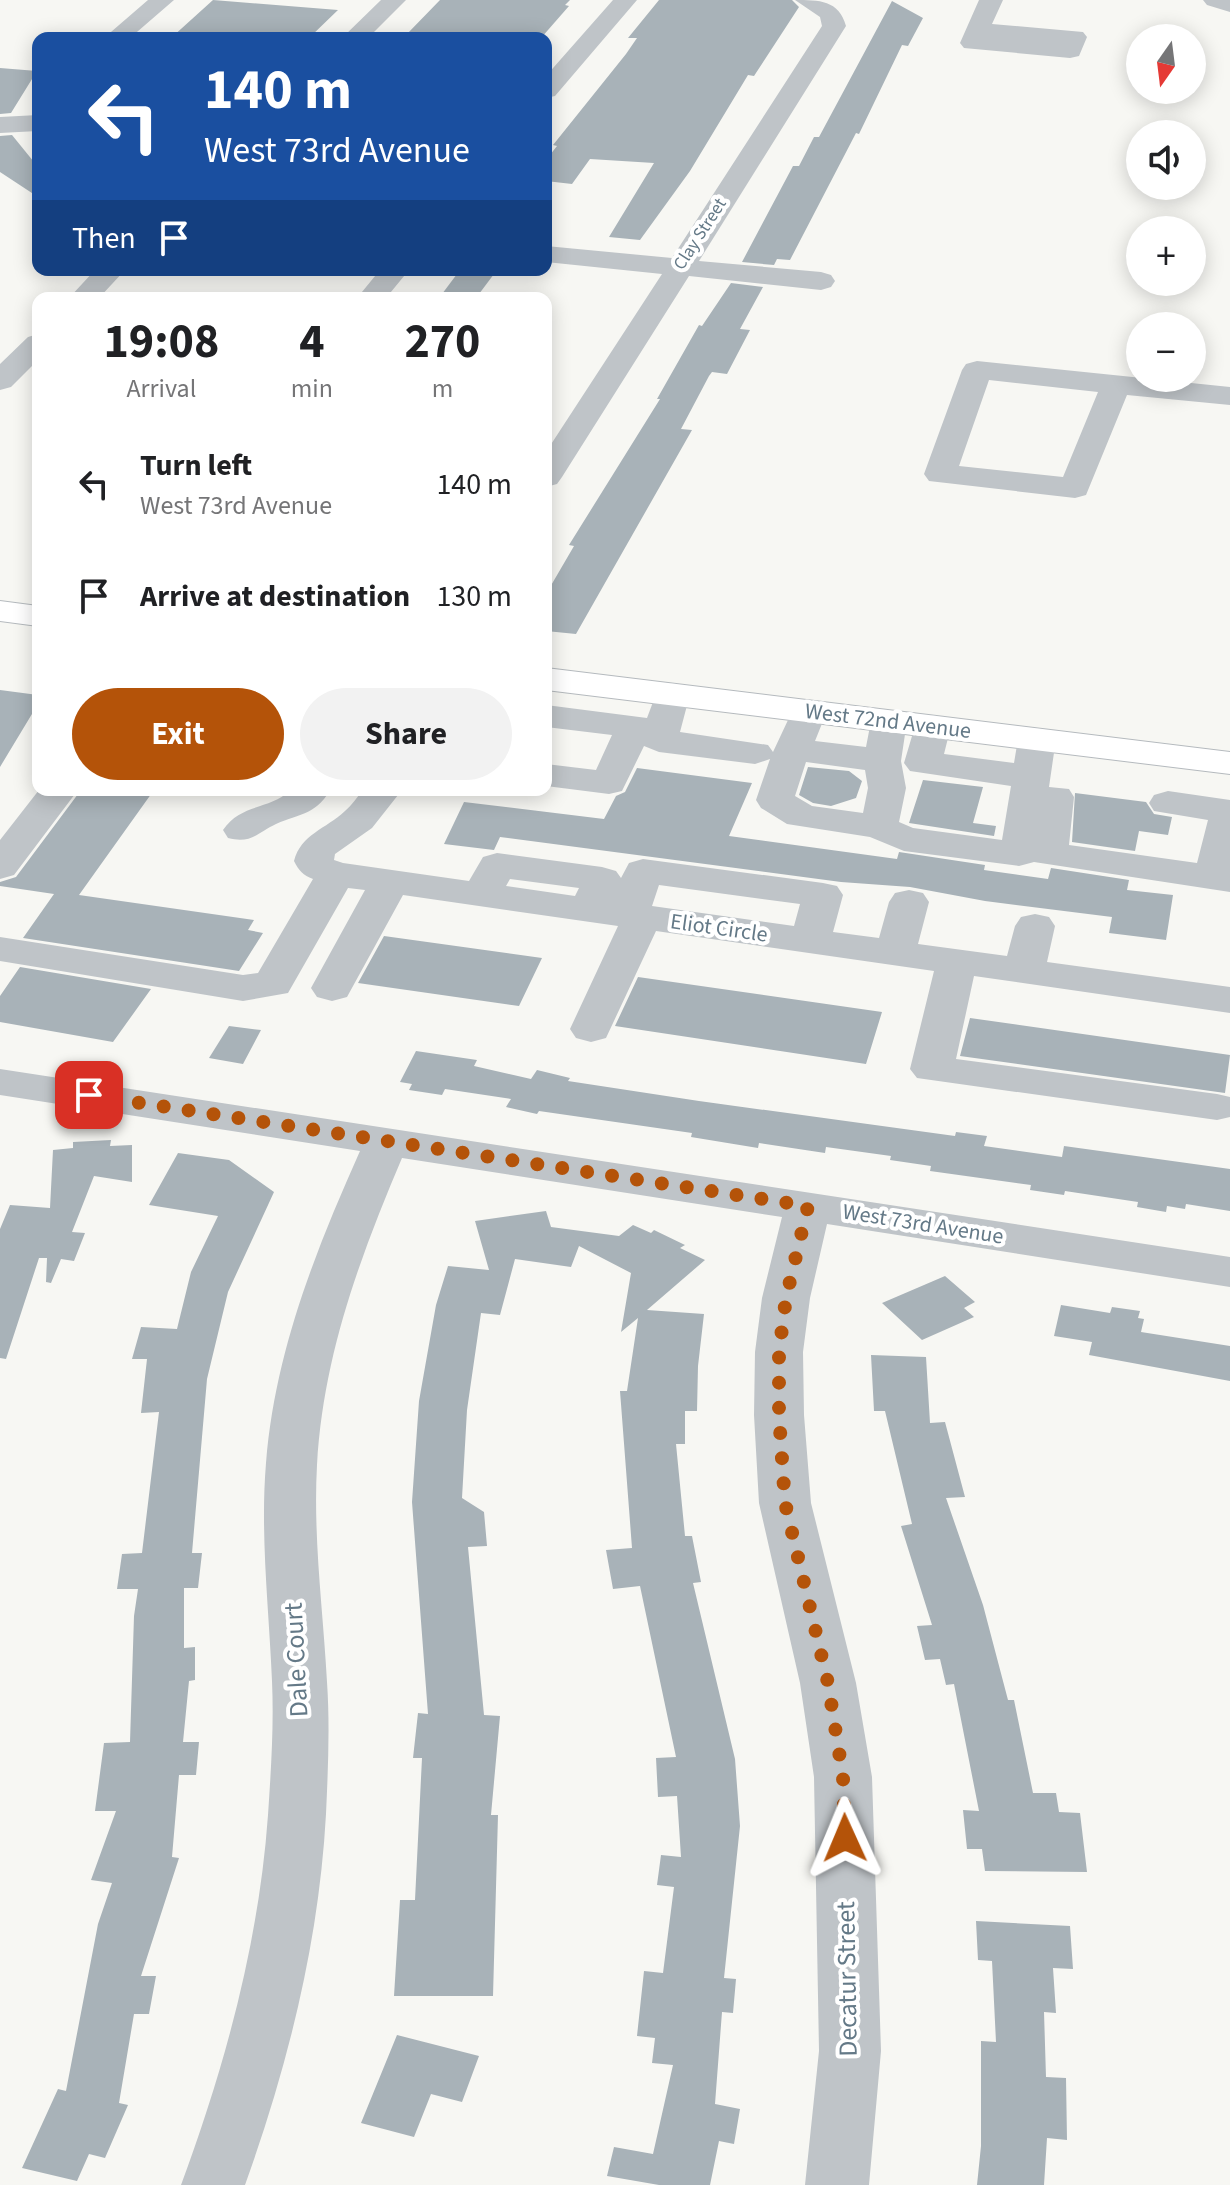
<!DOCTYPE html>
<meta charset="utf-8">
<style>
body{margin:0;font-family:"Source Sans 3",sans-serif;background:#f2f2f2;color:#202124;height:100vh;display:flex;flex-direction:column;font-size:30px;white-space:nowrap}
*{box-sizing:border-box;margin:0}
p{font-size:26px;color:#757577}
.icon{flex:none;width:44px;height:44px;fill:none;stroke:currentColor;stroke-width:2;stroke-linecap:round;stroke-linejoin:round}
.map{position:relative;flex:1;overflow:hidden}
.details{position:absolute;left:32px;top:292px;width:520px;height:504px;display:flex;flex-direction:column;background:#fff;border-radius:16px;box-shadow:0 4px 20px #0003}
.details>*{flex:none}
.hud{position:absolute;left:32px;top:32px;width:520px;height:244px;border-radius:16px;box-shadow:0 4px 20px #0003;background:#1a4fa0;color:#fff;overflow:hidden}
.needle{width:52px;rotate:194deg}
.fabs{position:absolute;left:1126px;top:24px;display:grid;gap:16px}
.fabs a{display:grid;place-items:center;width:80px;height:80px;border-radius:50%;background:#fff;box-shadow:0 4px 20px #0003;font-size:40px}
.pin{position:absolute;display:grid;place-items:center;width:68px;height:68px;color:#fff;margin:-34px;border-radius:16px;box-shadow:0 4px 12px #0006}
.me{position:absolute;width:88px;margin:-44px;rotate:359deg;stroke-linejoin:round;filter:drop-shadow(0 0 6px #0008)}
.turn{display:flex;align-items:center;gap:28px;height:168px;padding:0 40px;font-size:36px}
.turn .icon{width:104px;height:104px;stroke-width:2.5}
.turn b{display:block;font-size:56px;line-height:68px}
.then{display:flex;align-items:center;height:76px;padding:0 40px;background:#0003;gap:16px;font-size:30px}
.eta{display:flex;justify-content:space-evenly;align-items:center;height:136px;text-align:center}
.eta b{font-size:48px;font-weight:700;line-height:56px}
.cta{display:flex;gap:16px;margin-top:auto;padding:16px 40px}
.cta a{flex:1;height:92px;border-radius:48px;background:#b45309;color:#fff;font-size:32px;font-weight:700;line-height:92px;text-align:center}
.cta a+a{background:#f2f2f2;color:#202124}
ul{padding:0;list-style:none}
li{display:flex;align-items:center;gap:24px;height:112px;padding:0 40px}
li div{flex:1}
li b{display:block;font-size:30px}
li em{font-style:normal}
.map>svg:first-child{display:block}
</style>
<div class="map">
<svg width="1230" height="2185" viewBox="0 0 1230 2185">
<rect width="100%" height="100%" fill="#f7f7f3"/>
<!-- building -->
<path fill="#a8b2b8" d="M213,0L338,10L309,38H171Z
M440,0H570L565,5L569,6L541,38H409L412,35L407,34Z
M659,0H792L799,7L754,76L748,75L690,171L640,240L609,237L654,163L590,159L572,184L546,181V160L557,146L553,145L626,54L637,38H628Z
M892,1L923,18L908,46L902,45L859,134L856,133L790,260L777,259L774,265L742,262L793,166H799L814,137H819Z
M0,68L37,71L11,113L0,114Z
M12,135L38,167V197L0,172V136Z
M460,270H497L476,298H439Z
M731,283L763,287L740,329L750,330L727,374L712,372L709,376L681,429L692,430L576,634L546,631V594L574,546L569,545L660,399H657L699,325L702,326Z
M0,690L38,695V704L0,767Z
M808,767L849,771L862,781L856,798L831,806L813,803L799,795Z
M637,768L752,783L729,836L897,859L899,852L985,865L984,870L1048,879L1051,868L1129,880L1127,890L1173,895L1166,940L1109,933L1112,917L985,901L910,887L841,882L500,837L494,850L444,844L464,802L604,819L616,796L625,792Z
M923,780L983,787L973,823L996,826L994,836L909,823Z
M81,790H154L79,895L254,920L248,930L263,933L239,971L23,938L54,894L0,886V882L16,877Z
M1075,793L1146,802L1154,814L1172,817L1168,835L1139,831L1135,851L1072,842Z
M384,936L542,958L519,1006L358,983Z
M20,967L151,989L113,1042L0,1022V996Z
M638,977L882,1012L866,1064L615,1026Z
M970,1018L1230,1055L1225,1093L960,1056Z
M229,1026L261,1030L243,1064L209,1058Z
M416,1051L477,1060L474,1066L531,1079L537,1070L570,1078L568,1081L699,1101L955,1136L956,1132L987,1136L984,1146L1062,1157L1064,1146L1230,1169V1211L1186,1204L1185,1209L1167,1206L1166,1212L1137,1207L1138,1202L1065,1191L1064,1195L1030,1190L1031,1185L930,1171L931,1166L890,1160L891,1156L826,1147L825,1153L759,1143L758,1148L691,1137L692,1133L539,1111L537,1114L506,1107L511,1099L445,1089L442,1095L409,1090L412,1084L400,1082Z
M111,1140L110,1146L132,1145V1182L94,1176L72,1232L85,1233L74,1261L61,1259L51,1283L46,1282L47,1258H39L6,1359L0,1358V1229L10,1205L50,1208L53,1150L73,1148V1142Z
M178,1153L229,1160L274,1192L228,1292L207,1379L192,1553H202L198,1588H184V1648L195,1647V1680L189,1681L183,1742H199L196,1775H179L172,1857L179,1858L141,1976H156L149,2014H134L119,2103L128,2105L105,2158L89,2154L77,2181L22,2168L58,2089L66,2091L98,1924L112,1883L91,1880L116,1811H95L104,1743L130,1742L134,1616L138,1589H117L122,1554L142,1553L159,1412L141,1413L147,1359H132L141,1327L177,1329L191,1272L218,1216L149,1205Z
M546,1211L551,1227L619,1236L633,1225L651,1233L654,1230L685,1245L680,1248L705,1260L647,1310L704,1314L698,1366L697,1411H685V1444H676L685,1536H692L701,1582L693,1583L735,1759L740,1826L724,1978L736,1979L733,2013L722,2012L715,2104L740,2109L734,2144L719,2141L710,2185H659L607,2176L614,2147L653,2154L673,2065L652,2063L655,2038L637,2036L644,1971L663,1973L674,1887L657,1885L661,1855L681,1857L677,1796L658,1797L656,1758L676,1757L640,1586L613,1589L606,1550L632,1548L620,1391H627L638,1318L621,1332L631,1273L579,1246L571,1267L515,1259L500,1315L481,1313L467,1410L462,1498L484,1512L487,1546L468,1547L484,1715L500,1716L491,1815H498L493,1996H394L400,1900H415L422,1758H413L418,1713L428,1714L412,1502L419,1401L436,1305L448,1266L489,1270L475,1221Z
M945,1276L975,1302L964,1308L974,1317L922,1340L882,1303Z
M1061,1305L1110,1313L1112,1307L1140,1311L1138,1318L1144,1319L1141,1332L1230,1346V1381L1089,1355L1092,1342L1054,1336Z
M871,1355L926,1357L930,1423L945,1422L965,1497L946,1498L983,1605L1008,1700H1014L1033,1793H1056L1059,1812L1080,1813L1087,1872L985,1871L982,1849H967L963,1810L979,1811L954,1684L946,1685L940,1659L925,1660L917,1626L932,1625L901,1526L912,1524L885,1411H874Z
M976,1921L1070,1926L1073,1969L1053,1968L1056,2013L1044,2012L1046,2077L1066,2078L1067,2140L1047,2138L1044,2185H977L981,2146V2041L996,2042L992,1961L978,1960Z
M397,2035L479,2056L462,2102L431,2094L414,2137L361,2123Z"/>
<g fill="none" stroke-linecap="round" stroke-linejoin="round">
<!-- major casing -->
<g stroke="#b5babe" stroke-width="2">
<path id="major" d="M0,601L38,606V626L0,621Z
M546,668L1230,752V774L546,690Z"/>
</g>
<!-- minor -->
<path fill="#bfc4c8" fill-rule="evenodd" d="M148,0H174L130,38H104Z
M381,0H406L368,38H342Z
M613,0H637L555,96L546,98V76Z
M795,0C819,0 839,0 846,26L699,261L821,272L831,275L835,281L831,287L821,290L689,276L562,477L557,484L546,487V452L662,274L546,262V246L672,258L822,26L820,17Z
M979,0H1003L992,24L1083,32L1087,37L1079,56L1070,58L964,48L960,43Z
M1203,0H1230V12L1207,5Z
M38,115V131L0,133V117Z
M95,270H125L99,298H69Z
M380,270H409L386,298H357Z
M38,334V360L11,387L0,390V364L28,337Z
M977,361L1230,387V405L1127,395L1086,495L1075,498L929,481L924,474L962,370L966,364ZM989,380L1098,392L1063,477L959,466Z
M672,683L685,686L690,694L680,732L768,745L773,752L796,703L809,700L822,703L827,711L815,741L866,747L871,721L876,713L889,710L902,713L907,721L901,761L906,788L899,822L913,828L1002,840L1011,786L910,771L904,763L915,726L920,718L933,715L946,718L951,726L944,754L1014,763L1018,739L1024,731L1037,728L1050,731L1056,739L1049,787L1069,789L1074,797L1069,845L1197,863L1208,820L1154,811L1149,803L1154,795L1168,791L1230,800V892L1034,862L1019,866L904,851L870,837L787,824L761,808L756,800L770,759L755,764L659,752L644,746L622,791L609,794L546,786V764L596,770L612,735L546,727V705L647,718L659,686ZM806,762L865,770L868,788L863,813L812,806L795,796Z
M39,790H78L14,875L0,879V840Z
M290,790L330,791C313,816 301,813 276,824C257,833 251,844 228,838L223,830C241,803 271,810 290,790Z
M363,790H402L372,828L335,854L334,860L343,863L469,881L483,857L497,853L602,867L616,871L621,878L629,863L643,859L823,883L837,886L843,895L833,932L879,938L889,902L895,893L909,890L923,893L929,902L918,944L1007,956L1015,926L1021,917L1035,914L1049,917L1055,926L1047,962L1230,987V1013L974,976L956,1059L1217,1094L1230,1097V1117L1217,1120L917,1078L910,1069L934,971L656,931L606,1038L591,1042L576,1038L570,1029L618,926L403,895L347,997L332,1001L317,997L311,988L365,890L348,888L288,993L243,1001L0,961V937L243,975L258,973L313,879C303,875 299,871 294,861C301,834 326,829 345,811C352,805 357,797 363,790ZM510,879L579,888L575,896L506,886ZM659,885L800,904L794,926L652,906Z
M0,1069L1230,1257V1287L827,1224L810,1298L803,1352L804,1415L811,1503L856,1683L872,1777L881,2051L869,2185H805L819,2051L814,1777L800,1683L759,1503L754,1415L755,1352L762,1298L782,1217L402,1158C360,1257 323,1356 317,1465C313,1538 323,1609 327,1682C330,1726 328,1770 326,1814C319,1942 288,2065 245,2185H181C225,2066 259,1942 268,1815C271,1770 274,1726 272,1681C269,1608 260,1536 266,1463C275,1352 315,1252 360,1151L0,1095Z"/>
<!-- major -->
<use href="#major" fill="#fff" fill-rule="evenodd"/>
</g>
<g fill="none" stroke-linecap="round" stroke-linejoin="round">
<!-- route -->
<path stroke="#b45309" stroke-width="14" stroke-dasharray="0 25.2" d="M89,1095L808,1206L786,1298L779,1352V1415L785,1503L828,1683L843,1777L845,1838"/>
</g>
<g text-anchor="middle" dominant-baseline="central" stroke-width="8" stroke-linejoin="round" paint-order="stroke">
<!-- far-street labels -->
<g font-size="18" fill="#647987" stroke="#fff">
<text transform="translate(700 234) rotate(-57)">Clay Street</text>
</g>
<!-- street labels -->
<g font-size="22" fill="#647987" stroke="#fff">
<text transform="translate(888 721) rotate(7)">West 72nd Avenue</text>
<text transform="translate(719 928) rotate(8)">Eliot Circle</text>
<text transform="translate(923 1224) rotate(9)">West 73rd Avenue</text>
</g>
<!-- near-street labels -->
<g font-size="26" fill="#647987" stroke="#fff">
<text transform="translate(296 1660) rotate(-93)">Dale Court</text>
<text transform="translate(847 1979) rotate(-91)">Decatur Street</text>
</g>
</g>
</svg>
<div class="fabs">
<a><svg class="needle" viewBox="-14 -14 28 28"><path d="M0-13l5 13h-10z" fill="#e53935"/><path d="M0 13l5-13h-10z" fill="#757577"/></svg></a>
<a><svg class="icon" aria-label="sound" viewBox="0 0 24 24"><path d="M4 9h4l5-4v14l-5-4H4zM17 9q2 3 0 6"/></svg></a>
<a>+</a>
<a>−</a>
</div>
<div class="pin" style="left:89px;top:1095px;background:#d93025"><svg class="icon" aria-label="arrive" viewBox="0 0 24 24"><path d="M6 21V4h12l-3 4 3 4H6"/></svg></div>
<svg class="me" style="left:845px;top:1838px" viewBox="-20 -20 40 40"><path d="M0-17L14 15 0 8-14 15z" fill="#b45309" stroke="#fff" stroke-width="4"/></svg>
<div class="hud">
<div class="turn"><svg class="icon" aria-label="left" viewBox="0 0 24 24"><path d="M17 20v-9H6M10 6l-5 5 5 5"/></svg><div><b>140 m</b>West 73rd Avenue</div></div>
<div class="then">Then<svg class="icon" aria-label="arrive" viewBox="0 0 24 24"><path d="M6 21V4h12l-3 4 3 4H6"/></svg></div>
</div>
<section class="details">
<div class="eta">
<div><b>19:08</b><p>Arrival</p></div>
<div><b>4</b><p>min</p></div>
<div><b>270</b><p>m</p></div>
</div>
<ul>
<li><svg class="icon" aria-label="left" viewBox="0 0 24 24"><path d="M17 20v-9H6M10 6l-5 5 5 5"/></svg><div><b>Turn left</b><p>West 73rd Avenue</p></div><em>140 m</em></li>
<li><svg class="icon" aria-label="arrive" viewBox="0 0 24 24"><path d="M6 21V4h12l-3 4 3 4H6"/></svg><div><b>Arrive at destination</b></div><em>130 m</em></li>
</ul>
<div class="cta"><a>Exit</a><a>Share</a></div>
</section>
</div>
